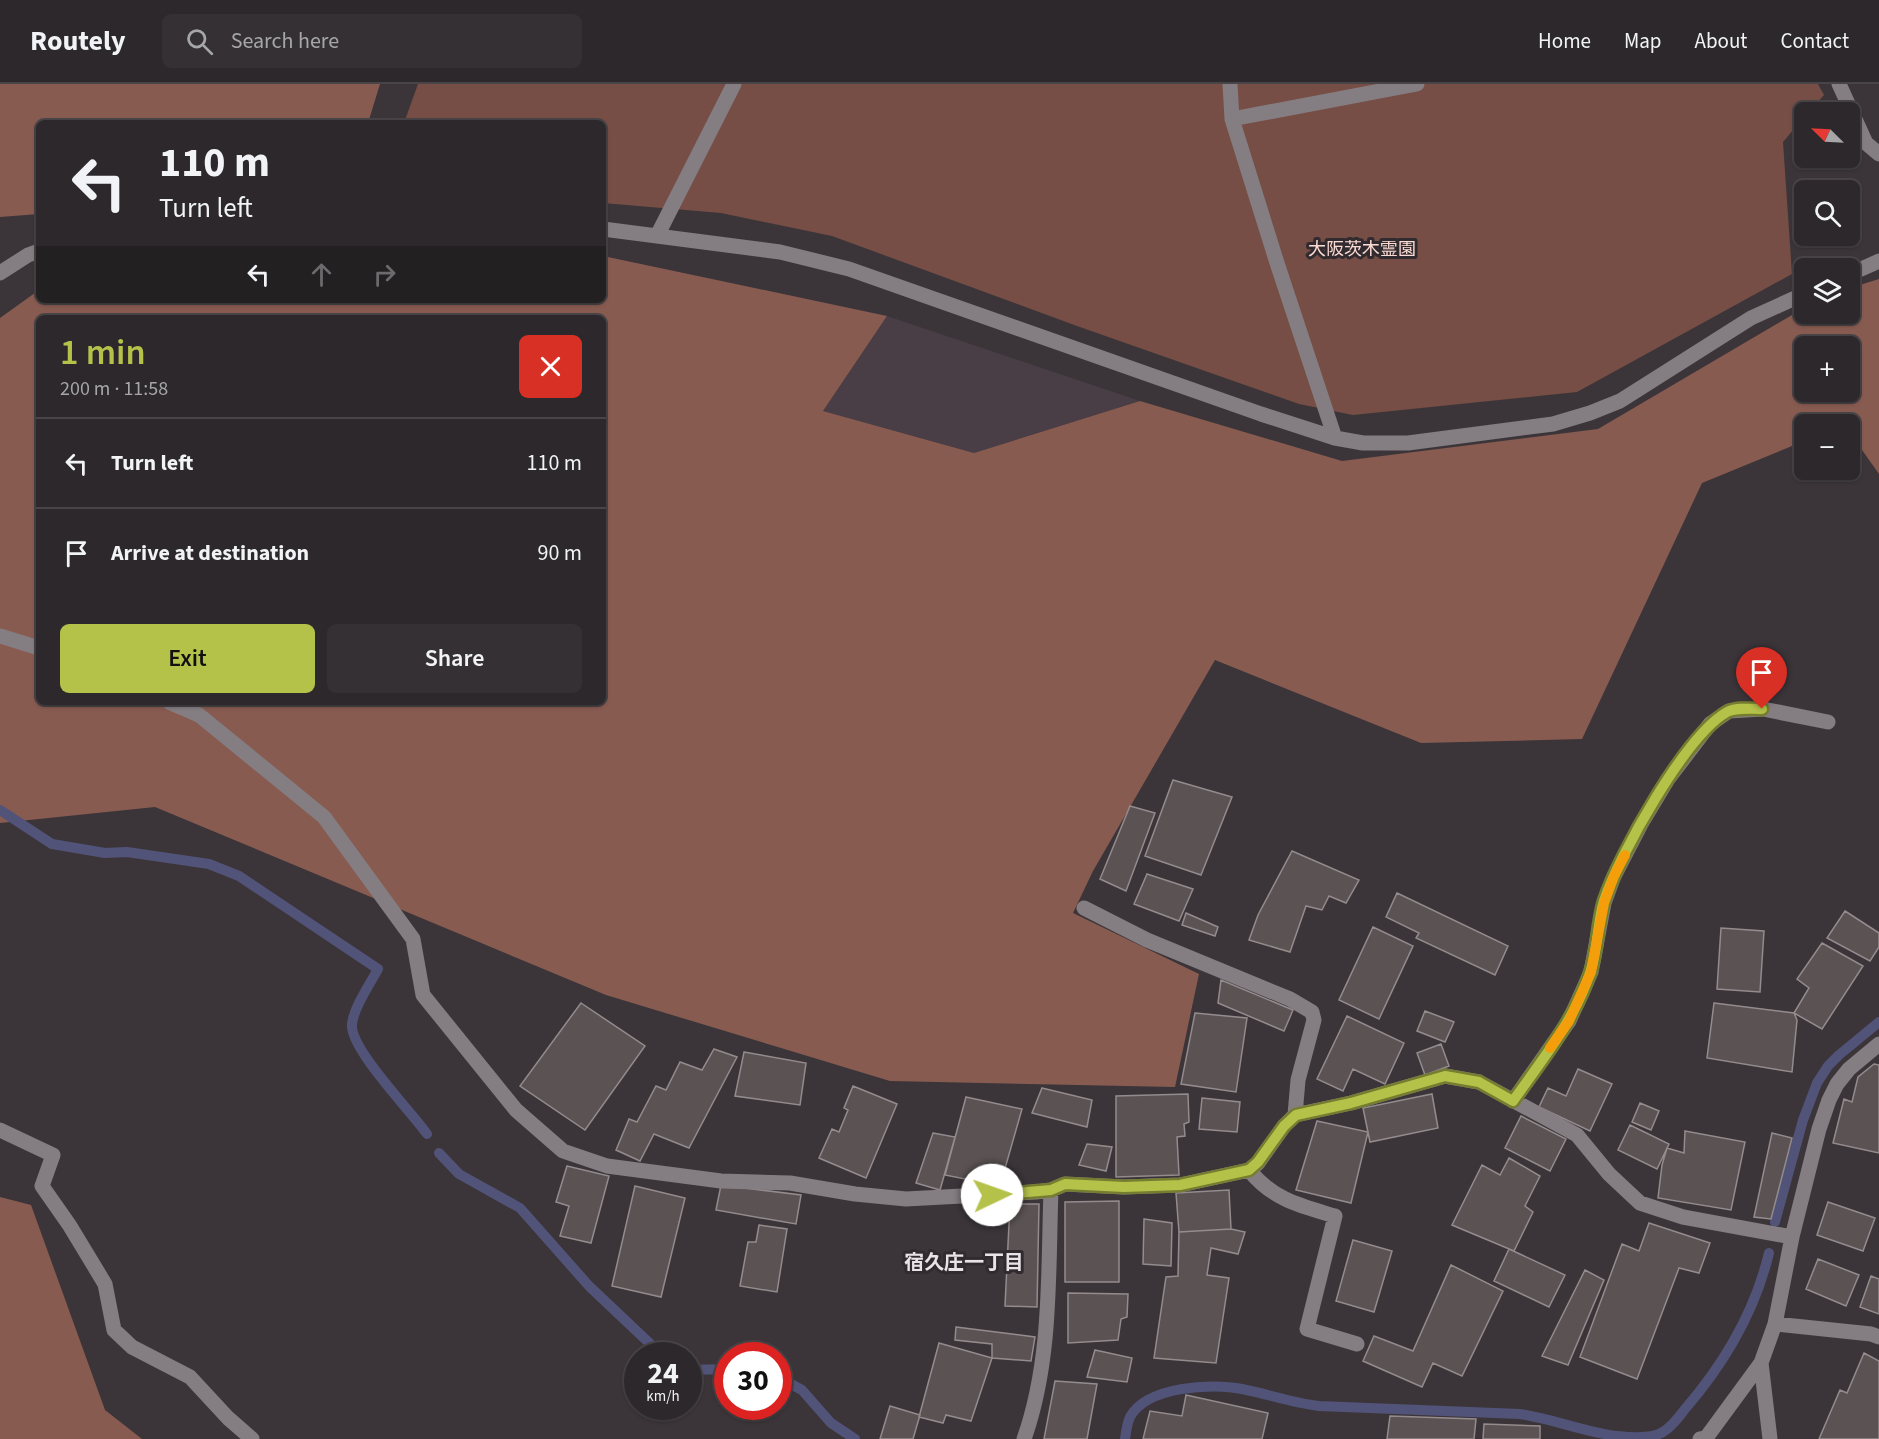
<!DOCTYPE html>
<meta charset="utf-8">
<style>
body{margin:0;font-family:"Source Sans 3","Noto Sans JP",sans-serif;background:#343033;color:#f1f3f6;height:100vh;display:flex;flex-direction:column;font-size:22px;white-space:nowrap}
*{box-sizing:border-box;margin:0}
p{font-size:20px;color:#a6a6a9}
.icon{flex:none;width:33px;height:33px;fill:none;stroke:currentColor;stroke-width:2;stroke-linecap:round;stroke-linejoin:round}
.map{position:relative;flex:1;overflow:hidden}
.panel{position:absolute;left:36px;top:231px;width:570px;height:390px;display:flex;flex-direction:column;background:#2c282b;border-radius:9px;box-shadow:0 2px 4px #0004,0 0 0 2px #484447}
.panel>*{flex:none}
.banner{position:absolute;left:36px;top:36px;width:570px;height:183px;border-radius:9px;box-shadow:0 2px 4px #0004,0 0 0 2px #484447;background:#2c282b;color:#f1f3f6;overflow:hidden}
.needle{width:39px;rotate:294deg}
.tools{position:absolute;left:1794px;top:18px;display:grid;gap:12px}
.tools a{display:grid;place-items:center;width:66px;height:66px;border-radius:9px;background:#2c282b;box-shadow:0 2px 4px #0004,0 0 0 2px #484447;font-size:30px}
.speed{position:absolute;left:624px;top:1258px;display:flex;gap:12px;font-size:30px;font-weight:700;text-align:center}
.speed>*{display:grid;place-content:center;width:78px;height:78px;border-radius:50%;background:#2c282b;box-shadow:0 2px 4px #0004,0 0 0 2px #484447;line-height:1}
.speed small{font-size:15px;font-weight:400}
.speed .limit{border:9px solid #d22;background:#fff;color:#111}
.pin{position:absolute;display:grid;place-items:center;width:51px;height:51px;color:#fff;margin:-62px -26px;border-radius:50% 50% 50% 0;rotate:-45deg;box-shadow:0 0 6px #0007}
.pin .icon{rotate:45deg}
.me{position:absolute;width:66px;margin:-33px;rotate:87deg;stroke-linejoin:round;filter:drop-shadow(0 0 4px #0008)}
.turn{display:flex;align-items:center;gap:21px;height:126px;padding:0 24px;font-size:27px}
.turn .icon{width:78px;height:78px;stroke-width:2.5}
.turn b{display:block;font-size:42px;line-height:51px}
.lanes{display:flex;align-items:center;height:57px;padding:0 24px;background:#0003;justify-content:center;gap:30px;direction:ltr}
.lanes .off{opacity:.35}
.round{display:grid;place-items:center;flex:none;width:63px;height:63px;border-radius:9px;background:#343033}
.overview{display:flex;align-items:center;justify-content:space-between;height:102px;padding:0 24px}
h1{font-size:36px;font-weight:600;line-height:45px;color:#b4c24a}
.button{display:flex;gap:12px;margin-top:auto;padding:12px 24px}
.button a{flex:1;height:69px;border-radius:9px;background:#b4c24a;color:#111;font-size:24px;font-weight:600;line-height:69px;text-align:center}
.button a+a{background:#343033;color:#f1f3f6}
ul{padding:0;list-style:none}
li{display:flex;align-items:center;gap:18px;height:90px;padding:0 24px;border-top:2px solid #484447}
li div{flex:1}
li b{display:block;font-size:22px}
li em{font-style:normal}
header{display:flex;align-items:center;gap:36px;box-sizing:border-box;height:84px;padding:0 30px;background:#2c282b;border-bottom:2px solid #484447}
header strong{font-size:28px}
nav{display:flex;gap:33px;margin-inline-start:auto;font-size:21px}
.search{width:420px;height:54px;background:#343033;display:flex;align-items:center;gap:15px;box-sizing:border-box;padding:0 21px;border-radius:9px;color:#a6a6a9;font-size:22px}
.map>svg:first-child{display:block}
</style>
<header>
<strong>Routely</strong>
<div class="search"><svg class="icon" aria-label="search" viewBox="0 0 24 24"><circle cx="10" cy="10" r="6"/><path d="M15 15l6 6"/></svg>Search here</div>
<nav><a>Home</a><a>Map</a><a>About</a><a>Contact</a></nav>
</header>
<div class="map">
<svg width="1879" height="1355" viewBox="0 0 1879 1355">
<rect width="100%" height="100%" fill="#3b3539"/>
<!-- built -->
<path fill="#493d46" d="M887,232L1140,317L974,369L823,327Z"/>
<!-- green -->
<path fill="#764e45" d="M418,0H1818L1824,11L1809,28H1804V33L1783,58L1792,190L1577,308L1353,331L1299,320L1077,242L832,152L721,129L603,119V39H404Z"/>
<!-- forest -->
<path fill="#885b51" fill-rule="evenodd" d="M0,0H380L368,39H39V130L0,133Z
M603,172L887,232L823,327L974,369L1140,317L1342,377L1598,345L1804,224V230H1850V204L1879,195V390L1850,349V340H1804V357L1702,399L1582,655L1421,659L1215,576L1093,787L1073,829L1199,890L1175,1003L890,997L606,911L155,723L0,739V234L39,206V216H603ZM39,234H603V618H39ZM1804,262H1850V308H1804Z
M0,1113L31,1121L105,1326L142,1355H0Z"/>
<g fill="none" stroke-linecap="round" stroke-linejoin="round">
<!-- stream -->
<path stroke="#525379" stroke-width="10" d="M0,726L52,760L105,769L127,768L209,780L239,792L378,885C370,900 354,923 352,940C349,964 411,1027 427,1050
M439,1069L459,1090L520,1124L589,1202L663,1272
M1775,1138L1803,1036L1817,999L1828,982L1839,971L1879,938
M688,1286L728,1285
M778,1293L802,1306L831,1339L855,1355
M1125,1355C1126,1348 1127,1339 1130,1333C1147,1302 1212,1299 1242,1305C1268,1310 1292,1319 1319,1322L1520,1330C1561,1336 1600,1355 1641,1353C1646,1353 1654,1352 1659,1350C1670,1345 1678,1334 1685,1325C1724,1280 1755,1227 1769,1169"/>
</g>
<!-- building -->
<path fill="#5a5253" stroke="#948b8d" stroke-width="1.5" d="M1173,696L1232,713L1201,791L1145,772Z
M1130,722L1155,729L1126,807L1100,795Z
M1292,767L1359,796L1346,819L1329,812L1322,826L1306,822L1290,868L1249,856L1258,831Z
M1147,790L1193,805L1179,837L1134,820Z
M1397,809L1508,862L1495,891L1416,854L1419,849L1386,833Z
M1845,827L1879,849V863L1870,877L1827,854Z
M1186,829L1218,843L1215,852L1182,841Z
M1373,843L1413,862L1379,935L1339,916Z
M1721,844L1764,847L1760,908L1717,905Z
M1822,859L1863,882L1822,945L1794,929L1809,904L1797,895Z
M1221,896L1293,926L1284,947L1218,919Z
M581,919L645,962L585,1046L520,1002Z
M1714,919L1794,929L1797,936L1792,988L1707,974Z
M1425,927L1454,938L1445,958L1417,947Z
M1195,929L1247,934L1236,1008L1181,1000Z
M1347,932L1404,959L1385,1000L1353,985L1343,1007L1317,995Z
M1441,960L1449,982L1425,991L1417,969Z
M714,965L737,973L689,1064L654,1050L640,1077L616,1066L629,1035L637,1038L656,1002L666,1006L680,978L702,986Z
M744,968L806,979L800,1021L735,1012Z
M1874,980L1879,981V1069L1833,1059L1844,1015L1852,1018L1858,993Z
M1578,985L1612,1000L1590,1047L1539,1023L1548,1004L1566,1012Z
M853,1002L897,1020L866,1094L819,1074L832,1045L839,1048L848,1026L844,1024Z
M1042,1004L1092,1016L1087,1043L1032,1029Z
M1188,1010L1189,1038L1184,1040L1185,1052L1177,1053L1179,1091L1116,1093V1012Z
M1432,1010L1438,1044L1370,1058L1363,1024Z
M966,1013L1022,1025L1000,1102L945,1091Z
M1202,1014L1240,1018L1237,1048L1199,1045Z
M1640,1019L1659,1027L1651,1046L1632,1038Z
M1521,1032L1566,1055L1550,1087L1505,1064Z
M1317,1037L1368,1048L1351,1119L1296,1106Z
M1630,1041L1669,1060L1657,1085L1618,1066Z
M1685,1047L1745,1058L1731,1126L1658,1114L1662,1081L1667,1064L1684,1069Z
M933,1049L955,1053L940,1106L916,1099Z
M1772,1049L1792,1054L1771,1135L1754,1133Z
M1087,1060L1112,1063L1106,1087L1079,1081Z
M1509,1074L1540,1092L1525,1122L1533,1128L1514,1167L1452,1141L1482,1081L1500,1091Z
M567,1082L609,1092L591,1159L560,1152L569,1122L556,1118Z
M721,1101L801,1111L796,1140L716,1126Z
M635,1102L685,1114L661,1213L612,1202Z
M1229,1106L1231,1145L1179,1148L1176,1109Z
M1119,1117V1198H1065V1118Z
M1828,1118L1875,1134L1863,1167L1817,1151Z
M1010,1120H1039L1037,1223L1005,1222Z
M1144,1135L1172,1139L1171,1182L1143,1180Z
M1649,1139L1710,1159L1699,1189L1679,1184L1637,1295L1580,1273L1622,1160L1639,1167Z
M759,1141L787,1145L777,1208L740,1202L748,1158H756Z
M1231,1145L1245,1148L1238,1170L1211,1164L1207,1191L1229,1194L1216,1279L1154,1274L1166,1193L1178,1192L1179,1148Z
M1353,1156L1392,1167L1374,1228L1336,1217Z
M1509,1165L1565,1191L1549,1223L1494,1197Z
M1818,1175L1859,1191L1846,1222L1806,1205Z
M1451,1181L1503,1207L1462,1292L1433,1279L1422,1303L1363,1277L1374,1252L1413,1267Z
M1585,1186L1604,1196L1568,1281L1542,1272Z
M1871,1192L1879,1195V1230L1860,1223Z
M1068,1209L1128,1210L1127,1233L1121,1235L1118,1256L1068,1259Z
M956,1243L1035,1253L1031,1277L992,1274V1260L955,1256Z
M939,1259L992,1274L971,1337L946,1331L943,1339L919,1333Z
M1095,1266L1132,1274L1127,1298L1087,1293Z
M1864,1269L1879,1277V1355H1819L1840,1306L1847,1309Z
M1055,1297L1097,1300L1087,1355H1044Z
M1186,1311L1268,1329L1262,1355H1143L1150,1327L1182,1332Z
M890,1322L920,1331L913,1355H880Z
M1390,1332L1476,1335L1474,1355H1387Z
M1484,1340L1540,1342V1355H1483Z"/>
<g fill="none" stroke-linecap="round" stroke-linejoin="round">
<!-- minor -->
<path stroke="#847d82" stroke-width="15" d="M1230,0L1232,35L1277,179L1335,354
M1839,0L1866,59L1879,70
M1232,35L1417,0
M603,145L780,168L849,185L1261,330L1335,354L1363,359H1408L1553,340L1590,329L1620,317L1751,234L1804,210
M657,152L734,0
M0,189L28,171L39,167
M1850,190L1879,177
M0,552L39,564
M169,618L199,631L324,733L413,855L423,911L516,1026L563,1067L607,1082L721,1097L790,1099L855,1110L906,1115L1036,1108L1051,1106L1065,1100L1124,1103L1180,1101L1249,1086L1258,1079L1284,1042L1295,1031L1351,1019L1445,992L1479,998L1577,1051L1609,1090L1640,1119L1683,1133L1792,1153
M1084,824L1147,856L1290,915L1312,928L1314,936L1298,996L1295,1031
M1513,1017L1569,937L1591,888L1604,819L1614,792L1641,740L1668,695L1710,640L1729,627L1763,625L1828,638
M0,1046L53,1071L42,1102L70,1142L105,1200L114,1246L132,1263L190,1293L228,1334L252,1355
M1249,1086C1273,1116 1301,1122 1335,1132L1307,1245L1357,1260
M1775,1240L1871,1250L1879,1253
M1024,1355C1052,1276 1048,1189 1051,1106
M1700,1355L1706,1354L1761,1279
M1770,1355L1761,1279L1775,1240L1792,1153L1819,1045L1829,1016L1837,1000L1849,985L1879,960"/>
</g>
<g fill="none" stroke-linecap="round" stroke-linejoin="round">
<!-- route casing -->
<g stroke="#757e30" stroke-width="15">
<path id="route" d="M992,1111L1051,1106L1065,1100L1124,1103L1180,1101L1249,1086L1258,1078L1284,1042L1296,1031L1351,1019L1445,992L1479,998L1513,1017C1542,976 1574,937 1590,889C1598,866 1597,840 1604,817C1619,771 1686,651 1727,628C1736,623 1752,625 1762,625"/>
</g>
<!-- route -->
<use href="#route" stroke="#b4c24a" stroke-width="10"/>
<!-- slow -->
<path stroke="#f59e0b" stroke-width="10" d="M1550,964L1569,937L1591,888L1604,819L1614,792L1625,771"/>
</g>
<g text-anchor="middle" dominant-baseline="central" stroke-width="6" stroke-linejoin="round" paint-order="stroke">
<!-- park labels -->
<g font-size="18" fill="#fbdbd4" stroke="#312b2f">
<text x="1362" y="165">大阪茨木霊園</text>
</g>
<!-- neighbourhood labels -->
<g font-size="20" font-weight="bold" fill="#e8e3e6" stroke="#312b2f">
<text x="964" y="1179">宿久庄一丁目</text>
</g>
</g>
</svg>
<div class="tools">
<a><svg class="needle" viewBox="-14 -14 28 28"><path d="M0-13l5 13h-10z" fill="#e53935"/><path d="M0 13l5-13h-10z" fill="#a6a6a9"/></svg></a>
<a><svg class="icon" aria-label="search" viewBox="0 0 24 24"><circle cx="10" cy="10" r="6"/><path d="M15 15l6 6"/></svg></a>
<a><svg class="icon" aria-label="layers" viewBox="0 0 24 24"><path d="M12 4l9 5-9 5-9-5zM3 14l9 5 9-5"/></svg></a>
<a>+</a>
<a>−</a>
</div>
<div class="speed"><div>24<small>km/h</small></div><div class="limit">30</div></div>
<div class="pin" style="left:1762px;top:625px;background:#d93025"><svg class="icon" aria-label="arrive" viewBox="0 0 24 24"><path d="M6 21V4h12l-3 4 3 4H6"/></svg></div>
<svg class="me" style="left:992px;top:1111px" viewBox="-20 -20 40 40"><circle r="19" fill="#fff"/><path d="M0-13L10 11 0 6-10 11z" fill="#b4c24a"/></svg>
<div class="banner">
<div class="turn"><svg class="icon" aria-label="left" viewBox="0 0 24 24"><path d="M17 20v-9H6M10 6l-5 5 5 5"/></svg><div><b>110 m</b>Turn left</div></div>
<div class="lanes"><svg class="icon" aria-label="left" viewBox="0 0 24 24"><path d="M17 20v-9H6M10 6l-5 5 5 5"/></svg><svg class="icon off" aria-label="ahead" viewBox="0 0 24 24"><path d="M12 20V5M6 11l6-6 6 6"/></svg><svg class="icon off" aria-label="right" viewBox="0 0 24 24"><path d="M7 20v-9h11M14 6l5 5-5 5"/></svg></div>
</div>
<section class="panel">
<div class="overview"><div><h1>1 min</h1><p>200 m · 11:58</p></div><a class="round" style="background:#d93025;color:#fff"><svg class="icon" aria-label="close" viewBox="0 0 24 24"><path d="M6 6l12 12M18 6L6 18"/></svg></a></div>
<ul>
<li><svg class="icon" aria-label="left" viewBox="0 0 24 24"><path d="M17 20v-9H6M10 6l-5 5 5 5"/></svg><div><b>Turn left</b></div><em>110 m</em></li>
<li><svg class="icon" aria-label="arrive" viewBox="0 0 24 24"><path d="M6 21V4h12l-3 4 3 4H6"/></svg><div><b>Arrive at destination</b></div><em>90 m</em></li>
</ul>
<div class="button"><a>Exit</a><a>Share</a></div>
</section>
</div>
